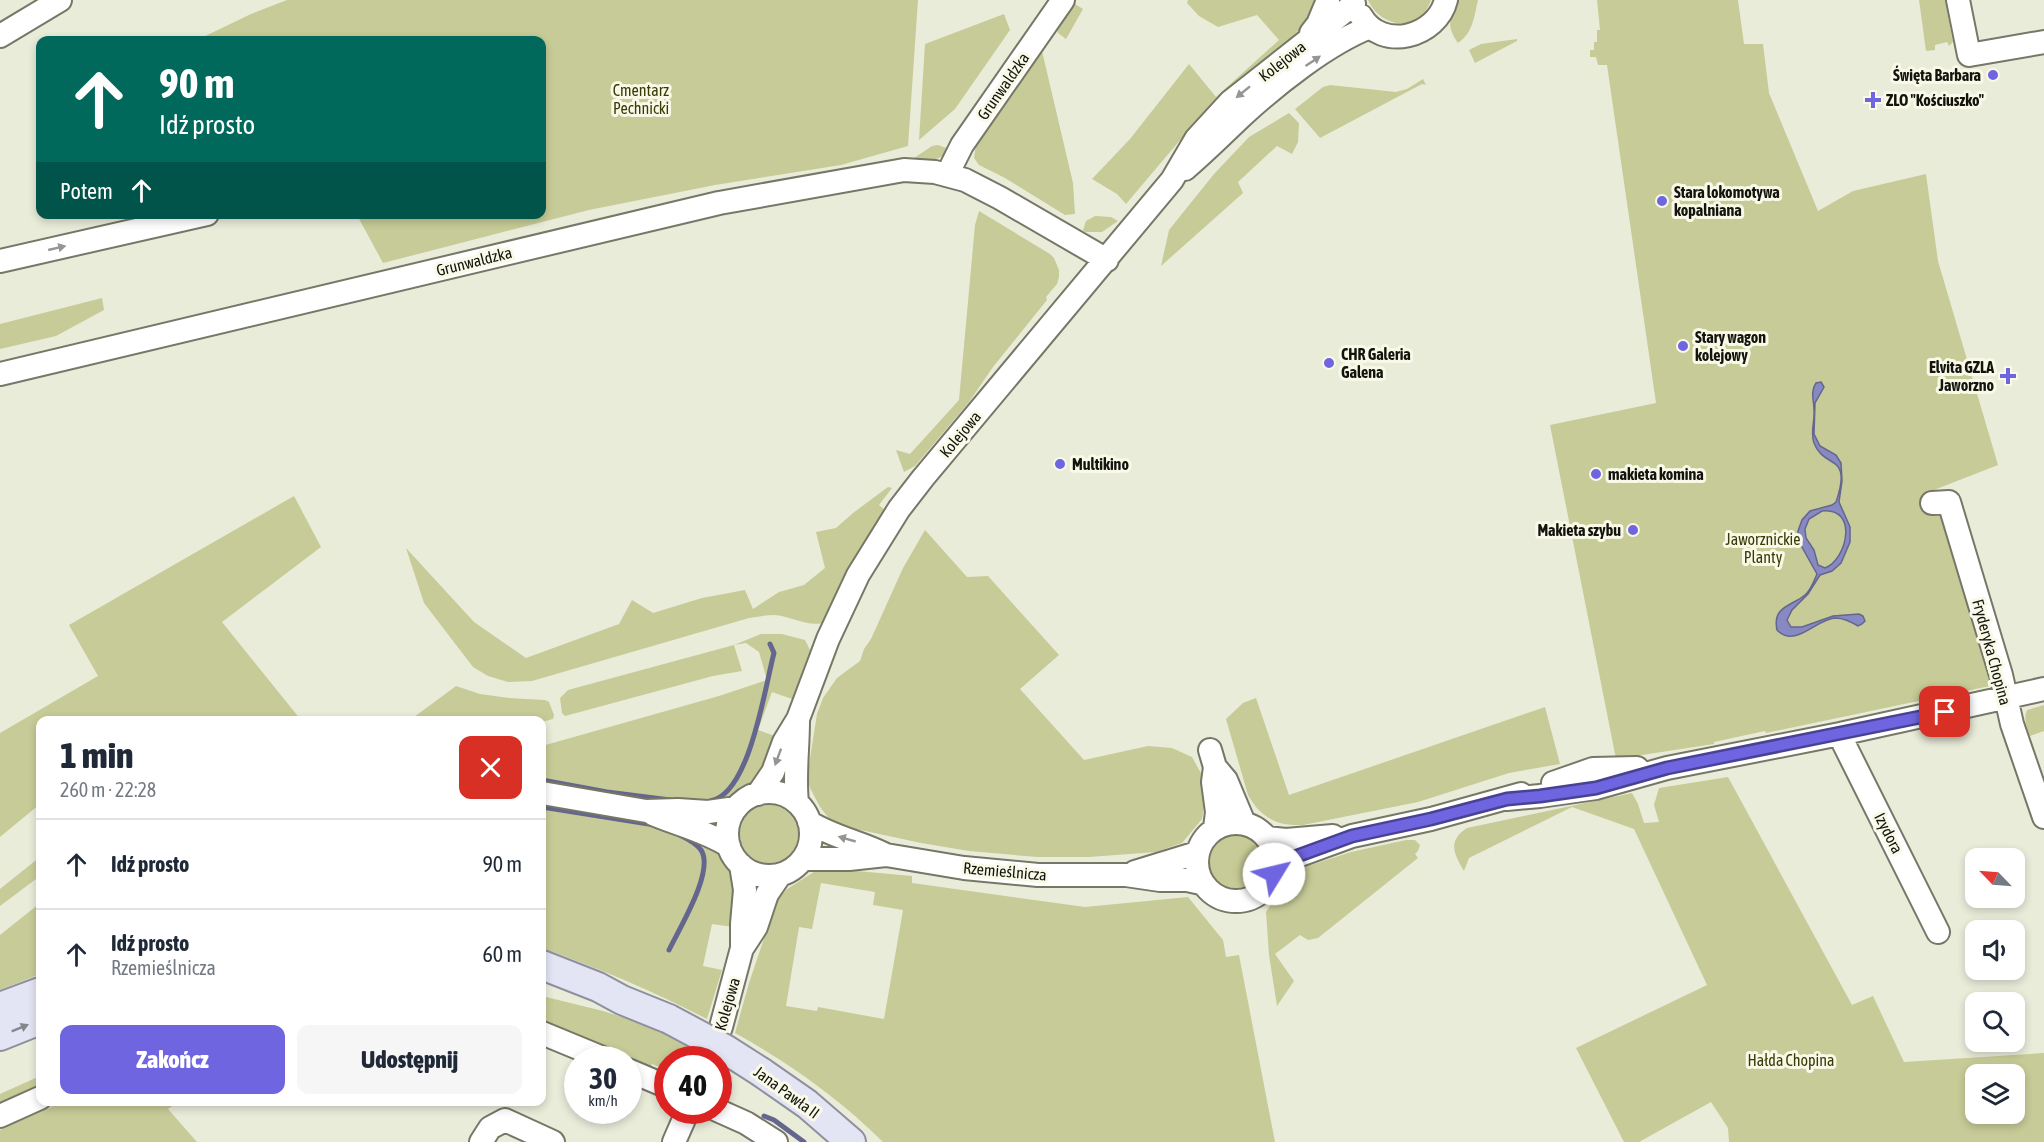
<!DOCTYPE html>
<html lang="pl">
<meta charset="utf-8">
<style>
body{margin:0;font-family:"Asap Condensed",sans-serif;background:#f6f6f7;color:#1f2937;height:100vh;display:flex;flex-direction:column;font-size:22px;white-space:nowrap}
*{box-sizing:border-box;margin:0}
p{font-size:20px;color:#747a83}
.icon{flex:none;width:33px;height:33px;fill:none;stroke:currentColor;stroke-width:2;stroke-linecap:round;stroke-linejoin:round}
.map{position:relative;flex:1;overflow:hidden}
.side{position:absolute;left:36px;top:716px;width:510px;height:390px;display:flex;flex-direction:column;background:#fff;border-radius:12px;box-shadow:0 3px 9px #0003}
.side>*{flex:none}
.guide{position:absolute;left:36px;top:36px;width:510px;height:183px;border-radius:12px;box-shadow:0 3px 9px #0003;background:#00695c;color:#fff;overflow:hidden}
.needle{width:39px;rotate:295deg}
.fabs{position:absolute;left:1965px;top:848px;display:grid;gap:12px}
.fabs a{display:grid;place-items:center;width:60px;height:60px;border-radius:12px;background:#fff;box-shadow:0 3px 9px #0003;font-size:30px}
.speed{position:absolute;left:564px;top:1046px;display:flex;gap:12px;font-size:30px;font-weight:700;text-align:center}
.speed>*{display:grid;place-content:center;width:78px;height:78px;border-radius:50%;background:#fff;box-shadow:0 3px 9px #0003;line-height:1}
.speed small{font-size:15px;font-weight:400}
.speed .limit{border:9px solid #d22;background:#fff;color:#111}
.pin{position:absolute;display:grid;place-items:center;width:51px;height:51px;color:#fff;margin:-26px;border-radius:12px;box-shadow:0 3px 9px #0006}
.me{position:absolute;width:66px;margin:-33px;rotate:54deg;stroke-linejoin:round;filter:drop-shadow(0 0 4px #0008)}
.turn{display:flex;align-items:center;gap:21px;height:126px;padding:0 24px;font-size:27px}
.turn .icon{width:78px;height:78px;stroke-width:2.5}
.turn b{display:block;font-size:42px;line-height:51px}
.then{display:flex;align-items:center;height:57px;padding:0 24px;background:#0003;gap:12px;font-size:22px}
.round{display:grid;place-items:center;flex:none;width:63px;height:63px;border-radius:12px;background:#f6f6f7}
.summary{display:flex;align-items:center;justify-content:space-between;height:102px;padding:0 24px}
h1{font-size:36px;font-weight:800;line-height:45px}
.cta{display:flex;gap:12px;margin-top:auto;padding:12px 24px}
.cta a{flex:1;height:69px;border-radius:12px;background:#6f65e0;color:#fff;font-size:24px;font-weight:800;line-height:69px;text-align:center}
.cta a+a{background:#f6f6f7;color:#1f2937}
ul{padding:0;list-style:none}
li{display:flex;align-items:center;gap:18px;height:90px;padding:0 24px;border-top:2px solid #e0e1e3}
li div{flex:1}
li b{display:block;font-size:22px}
li em{font-style:normal}
.map>svg:first-child{display:block}
</style>
<div class="map">
<svg width="2044" height="1142" viewBox="0 0 2044 1142">
<rect width="100%" height="100%" fill="#eaecda"/>
<!-- green -->
<path fill="#c7cb97" fill-rule="evenodd" d="M287,0H918L908,146L841,165L715,185L589,210L383,263L357,215L542,214V40H197L251,14Z
M1188,0H1316L1304,25L1290,40L1228,89L1197,120L1126,204L1117,194L1092,179L1130,139L1189,64L1216,97L1279,40L1257,15L1218,27L1199,16L1187,3Z
M1368,0H1431C1420,33 1381,29 1368,0Z
M1455,0H1478C1474,17 1473,33 1458,43C1446,26 1450,19 1455,0Z
M1597,0H1738L1744,44H1763L1769,93L1818,211L1853,191L1926,174L1938,261L1998,465L1934,490L1992,683H1990V686L1766,733L1765,731L1714,742V744L1616,759L1550,425L1656,403L1607,65H1598L1596,57H1590V50H1594V42H1597V30H1600Z
M1919,0H1945L1953,42L1949,46L1947,42L1935,45V50L1926,51Z
M1075,4L1083,9L1066,39L1058,33L1057,29Z
M1004,14L1010,30L955,109L919,140L925,44Z
M1517,39V41L1475,63L1469,50L1481,44Z
M1042,51L1073,183L1075,214L1065,215L1005,178L979,165L974,158L976,145Z
M1423,79L1426,85L1422,84L1320,138L1295,109L1323,87L1330,85L1396,92L1407,89Z
M1289,113L1299,123L1298,142L1292,154L1277,146L1238,182L1243,193L1161,266L1169,230L1214,174L1249,137Z
M938,145L949,149C939,163 927,161 911,160L932,146Z
M979,211L1050,254L1054,258L1059,270V277L1057,284L1046,297L1047,300L993,367L969,402L915,466L904,472L896,450L910,454L959,400L975,225Z
M1095,216L1111,217L1118,221L1102,232H1085L1083,230L1086,221Z
M102,298L104,310L56,336L0,349V324Z
M888,487L892,488L879,505L887,512L844,580L823,623C807,627 791,616 774,615C766,615 757,617 749,618L532,681L508,682L488,676L473,667L424,603L406,548L474,622L526,658L619,624L632,600L653,613L702,598L745,590L753,609L779,592L804,585L825,568L816,532L836,528L853,513Z
M294,496L321,547L222,622L301,720H40V804L0,837V733L98,676L69,625Z
M925,530L967,577L988,576L1059,655L1020,689L1084,760L1148,746L1172,748L1192,757L1202,775L1206,795L1202,819L1182,843L1156,852L1089,857H1037L969,851L921,843L856,829L830,820L820,807L810,788L807,777L817,714L823,698L837,678L860,661L864,649L871,639L903,568Z
M761,634H782L805,640L810,650L792,699L772,692L758,730L778,737L755,787L730,800L703,801L667,800L542,780V746L719,696L767,680L759,652L746,643L734,645L742,671L713,676L565,716L562,713L560,698L568,690L734,645Z
M456,686L480,694L509,698L545,700L549,702L554,715L553,719L542,722V720H410Z
M1256,698L1289,795L1545,707L1560,764L1509,773L1418,802L1303,825C1277,826 1261,818 1248,795L1226,719L1243,703Z
M2044,705V731L2030,736C2027,727 2023,720 2027,710Z
M1728,777L1852,1005L1873,996L1904,1062L2044,1053V1142H1729L1728,1128L1711,1102L1639,1142H1624L1576,1048L1707,985L1634,829L1572,807L1469,858L1464,871C1454,854 1447,841 1467,828L1632,793L1638,804L1644,823L1659,822L1654,805L1659,788ZM1976,1074H2014V1113H1976Z
M740 834a29 29 0 1 1 58 0a29 29 0 1 1-58 0Z
M542,807L662,826L719,851L735,875L733,927L712,924L703,966L722,970L707,1019C653,991 598,968 542,948Z
M1207 863a28 28 0 1 1 56 0a28 28 0 1 1-56 0Z
M1406,840H1415L1420,845L1418,851L1415,854L1418,858L1318,938L1308,940L1300,935L1275,954L1294,981L1277,1006L1269,955L1266,912L1291,875L1302,868L1351,852Z
M40,857V876L0,906V889Z
M835,869L912,876V883L1085,907L1188,897L1223,940L1226,957L1239,955L1275,1142H883C839,1098 789,1063 735,1033L749,983L777,900L787,889L817,870ZM821,883L875,892L873,905L903,910L884,1019L818,1007L817,1011L786,1006L799,927L812,929Z
M40,903V974L0,990V935Z
M542,996L603,1011L656,1028L696,1047L692,1059H668L667,1070L652,1064L651,1067L542,1025Z
M40,1076V1087L0,1107V1094Z
M64,1101H179L168,1109L197,1142H0V1130Z"/>
<!-- water -->
<path fill="#8789c3" stroke="#64668d" stroke-width="1.5" fill-rule="evenodd" d="M1821,382L1824,387L1815,403L1814,434L1820,446L1836,455L1841,463L1842,481L1839,502L1850,527V542L1841,563L1832,571L1820,575L1808,594L1792,610L1787,620L1791,627H1802L1833,616L1859,614L1863,616L1865,621L1862,624L1858,626C1851,622 1844,618 1835,618C1816,619 1795,649 1777,630C1772,606 1792,606 1805,595C1811,590 1814,581 1817,574L1798,540V531L1802,520L1810,511L1832,505L1836,502C1853,452 1824,470 1814,443C1810,433 1815,421 1814,410C1814,400 1810,392 1816,383ZM1822,511C1859,507 1847,560 1825,568L1818,565L1814,550L1806,538L1805,529L1809,519Z"/>
<g fill="none" stroke-linecap="round" stroke-linejoin="round">
<!-- stream -->
<path stroke="#64668d" stroke-width="5" d="M542,780L607,792L670,800
M710,801C750,795 765,686 774,653L770,644
M542,807L655,825
M669,950C679,929 715,871 701,850C696,842 685,838 678,834
M764,1116L774,1120L804,1142"/>
<!-- minor casing -->
<g stroke="#767767" stroke-width="26">
<path id="minor" d="M1958,0L1969,55L2044,42
M1361,16C1382,52 1437,37 1446,0
M1311,33L1318,24L1328,0
M0,36L60,0
M1185,169C1205,152 1223,134 1242,116C1277,84 1327,44 1370,27
M951,175L952,165L962,145L1063,0
M0,261L207,214
M0,374L719,203L904,170L935,172L965,180L1000,198L1107,260
M1932,503L1949,502L2001,675L2012,724L2044,817
M1840,734L1844,744L1938,932
M1210,750L1215,767L1213,782L1217,812L1215,828
M1215,767L1226,780L1244,823
M1553,783L1593,769L1637,768
M727 834a42 42 0 1 1 84 0a42 42 0 1 1-84 0Z
M542,793L646,811L678,810L708,812L736,808
M758,794L773,772L784,742L798,719L828,639L858,575L899,509L923,478L1172,180L1196,139L1230,102L1354,4
M1507,799L1540,796L1596,788L1667,768L1840,734L2044,689
M797,803C794,775 798,749 798,721
M653,814C679,825 706,831 729,846
M809,822C833,837 860,842 884,854
M1197 862a39 39 0 1 1 78 0a39 39 0 1 1-78 0Z
M1267,838L1286,840L1333,836
M803,859H849L886,855L964,868L1038,875H1126L1160,880H1187L1201,883
M1135,872L1197,853
M1274,874L1289,859L1352,836L1431,819L1521,794
M743,947L756,927L767,894L780,875
M542,1033L605,1059
M709,1059L721,1027L742,948V924L745,890L741,865
M628,1070L668,1087
M717,1110L746,1123L776,1142
M0,1116L40,1098
M481,1142L490,1128L505,1120L553,1142
M674,1142L688,1110"/>
</g>
<!-- major casing -->
<g stroke="#8e909e" stroke-width="32">
<path id="major" d="M542,965L598,987L622,1000L669,1019
M0,1007L40,992
M0,1036L40,1020
M761,1072L807,1104L851,1142"/>
</g>
<!-- minor -->
<use href="#minor" stroke="#fff" stroke-width="22"/>
<!-- major -->
<use href="#major" stroke="#e3e4f4" stroke-width="28"/>
<!-- major-bridge casing -->
<g stroke="#8e909e" stroke-width="32" stroke-linecap="butt">
<path id="major-bridge" d="M669,1019L725,1049L761,1072"/>
</g>
<!-- major-bridge -->
<use href="#major-bridge" stroke="#e3e4f4" stroke-width="28"/>
</g>
<!-- one-way arrows -->
<defs><path id="oneway-solid" d="M-6-.8H1V-3.2L6.5 0L1 3.2V.8H-6Z" transform="scale(1.5)"/></defs>
<g fill="#959593">
<use href="#oneway-solid" transform="translate(1313 61) rotate(-34)"/>
<use href="#oneway-solid" transform="translate(1243 92) rotate(141)"/>
<use href="#oneway-solid" transform="translate(57 248) rotate(-13)"/>
<use href="#oneway-solid" transform="translate(778 757) rotate(110)"/>
<use href="#oneway-solid" transform="translate(847 839) rotate(-164)"/>
</g>
<use fill="#86868c" href="#oneway-solid" transform="translate(20 1028) rotate(-22)"/>
<g fill="none" stroke-linecap="round" stroke-linejoin="round">
<!-- route casing -->
<g stroke="#484292" stroke-width="15">
<path id="route" d="M1274,874L1289,859L1352,836L1431,819L1507,799L1540,796L1596,788L1667,768L1945,712"/>
</g>
<!-- route -->
<use href="#route" stroke="#6f65e0" stroke-width="10"/>
</g>
<!-- markers -->
<g fill="#6f65e0" stroke="#f8f9e7" stroke-width="2">
<circle cx="1993" cy="75" r="6"/>
<path d="M1870 91h6v6h6v6h-6v6h-6v-6h-6v-6h6z"/>
<circle cx="1662" cy="201" r="6"/>
<circle cx="1683" cy="346" r="6"/>
<circle cx="1329" cy="363" r="6"/>
<path d="M2005 367h6v6h6v6h-6v6h-6v-6h-6v-6h6z"/>
<circle cx="1060" cy="464" r="6"/>
<circle cx="1596" cy="474" r="6"/>
<circle cx="1633" cy="530" r="6"/>
</g>
<g text-anchor="middle" dominant-baseline="central" stroke-width="6" stroke-linejoin="round" paint-order="stroke">
<!-- street labels -->
<g font-size="16" fill="#14140e" stroke="#f8f9e7">
<text transform="translate(1282 61) rotate(-38)">Kolejowa</text>
<text transform="translate(1003 86) rotate(-55)">Grunwaldzka</text>
<text transform="translate(474 261) rotate(-14)">Grunwaldzka</text>
<text transform="translate(960 434) rotate(-50)">Kolejowa</text>
<text transform="translate(1992 652) rotate(75)">Fryderyka Chopina</text>
<text transform="translate(1889 833) rotate(63)">Izydora</text>
<text transform="translate(1005 871) rotate(5)">Rzemieślnicza</text>
<text transform="translate(727 1004) rotate(-74)">Kolejowa</text>
<text transform="translate(787 1092) rotate(36)">Jana Pawła II</text>
</g>
<!-- poi labels -->
<g font-size="16" font-weight="bold" fill="#14140e" stroke="#f8f9e7" text-anchor="start">
<text x="1981" y="75" text-anchor="end">Święta Barbara</text>
<text x="1886" y="100">ZLO "Kościuszko"</text>
<text x="1674" y="192">Stara lokomotywa<tspan x="1674" dy="18">kopalniana</tspan></text>
<text x="1695" y="337">Stary wagon<tspan x="1695" dy="18">kolejowy</tspan></text>
<text x="1341" y="354">CHR Galeria<tspan x="1341" dy="18">Galena</tspan></text>
<text x="1994" y="367" text-anchor="end">Elvita GZLA<tspan x="1994" dy="18">Jaworzno</tspan></text>
<text x="1072" y="464">Multikino</text>
<text x="1608" y="474">makieta komina</text>
<text x="1621" y="530" text-anchor="end">Makieta szybu</text>
</g>
<!-- park labels -->
<g font-size="16" fill="#393a05" stroke="#f8f9e7">
<text x="641" y="90">Cmentarz<tspan x="641" dy="18">Pechnicki</tspan></text>
<text x="1763" y="539">Jaworznickie<tspan x="1763" dy="18">Planty</tspan></text>
<text x="1791" y="1060">Hałda Chopina</text>
</g>
</g>
</svg>
<div class="fabs">
<a><svg class="needle" viewBox="-14 -14 28 28"><path d="M0-13l5 13h-10z" fill="#e53935"/><path d="M0 13l5-13h-10z" fill="#747a83"/></svg></a>
<a><svg class="icon" aria-label="sound" viewBox="0 0 24 24"><path d="M4 9h4l5-4v14l-5-4H4zM17 9q2 3 0 6"/></svg></a>
<a><svg class="icon" aria-label="search" viewBox="0 0 24 24"><circle cx="10" cy="10" r="6"/><path d="M15 15l6 6"/></svg></a>
<a><svg class="icon" aria-label="layers" viewBox="0 0 24 24"><path d="M12 4l9 5-9 5-9-5zM3 14l9 5 9-5"/></svg></a>
</div>
<div class="speed"><div>30<small>km/h</small></div><div class="limit">40</div></div>
<div class="pin" style="left:1945px;top:712px;background:#d93025"><svg class="icon" aria-label="arrive" viewBox="0 0 24 24"><path d="M6 21V4h12l-3 4 3 4H6"/></svg></div>
<svg class="me" style="left:1274px;top:874px" viewBox="-20 -20 40 40"><circle r="19" fill="#fff"/><path d="M0-13L10 11 0 6-10 11z" fill="#6f65e0"/></svg>
<div class="guide">
<div class="turn"><svg class="icon" aria-label="ahead" viewBox="0 0 24 24"><path d="M12 20V5M6 11l6-6 6 6"/></svg><div><b>90 m</b>Idź prosto</div></div>
<div class="then">Potem<svg class="icon" aria-label="ahead" viewBox="0 0 24 24"><path d="M12 20V5M6 11l6-6 6 6"/></svg></div>
</div>
<section class="side">
<div class="summary"><div><h1>1 min</h1><p>260 m · 22:28</p></div><a class="round" style="background:#d93025;color:#fff"><svg class="icon" aria-label="close" viewBox="0 0 24 24"><path d="M6 6l12 12M18 6L6 18"/></svg></a></div>
<ul>
<li><svg class="icon" aria-label="ahead" viewBox="0 0 24 24"><path d="M12 20V5M6 11l6-6 6 6"/></svg><div><b>Idź prosto</b></div><em>90 m</em></li>
<li><svg class="icon" aria-label="ahead" viewBox="0 0 24 24"><path d="M12 20V5M6 11l6-6 6 6"/></svg><div><b>Idź prosto</b><p>Rzemieślnicza</p></div><em>60 m</em></li>
</ul>
<div class="cta"><a>Zakończ</a><a>Udostępnij</a></div>
</section>
</div>
